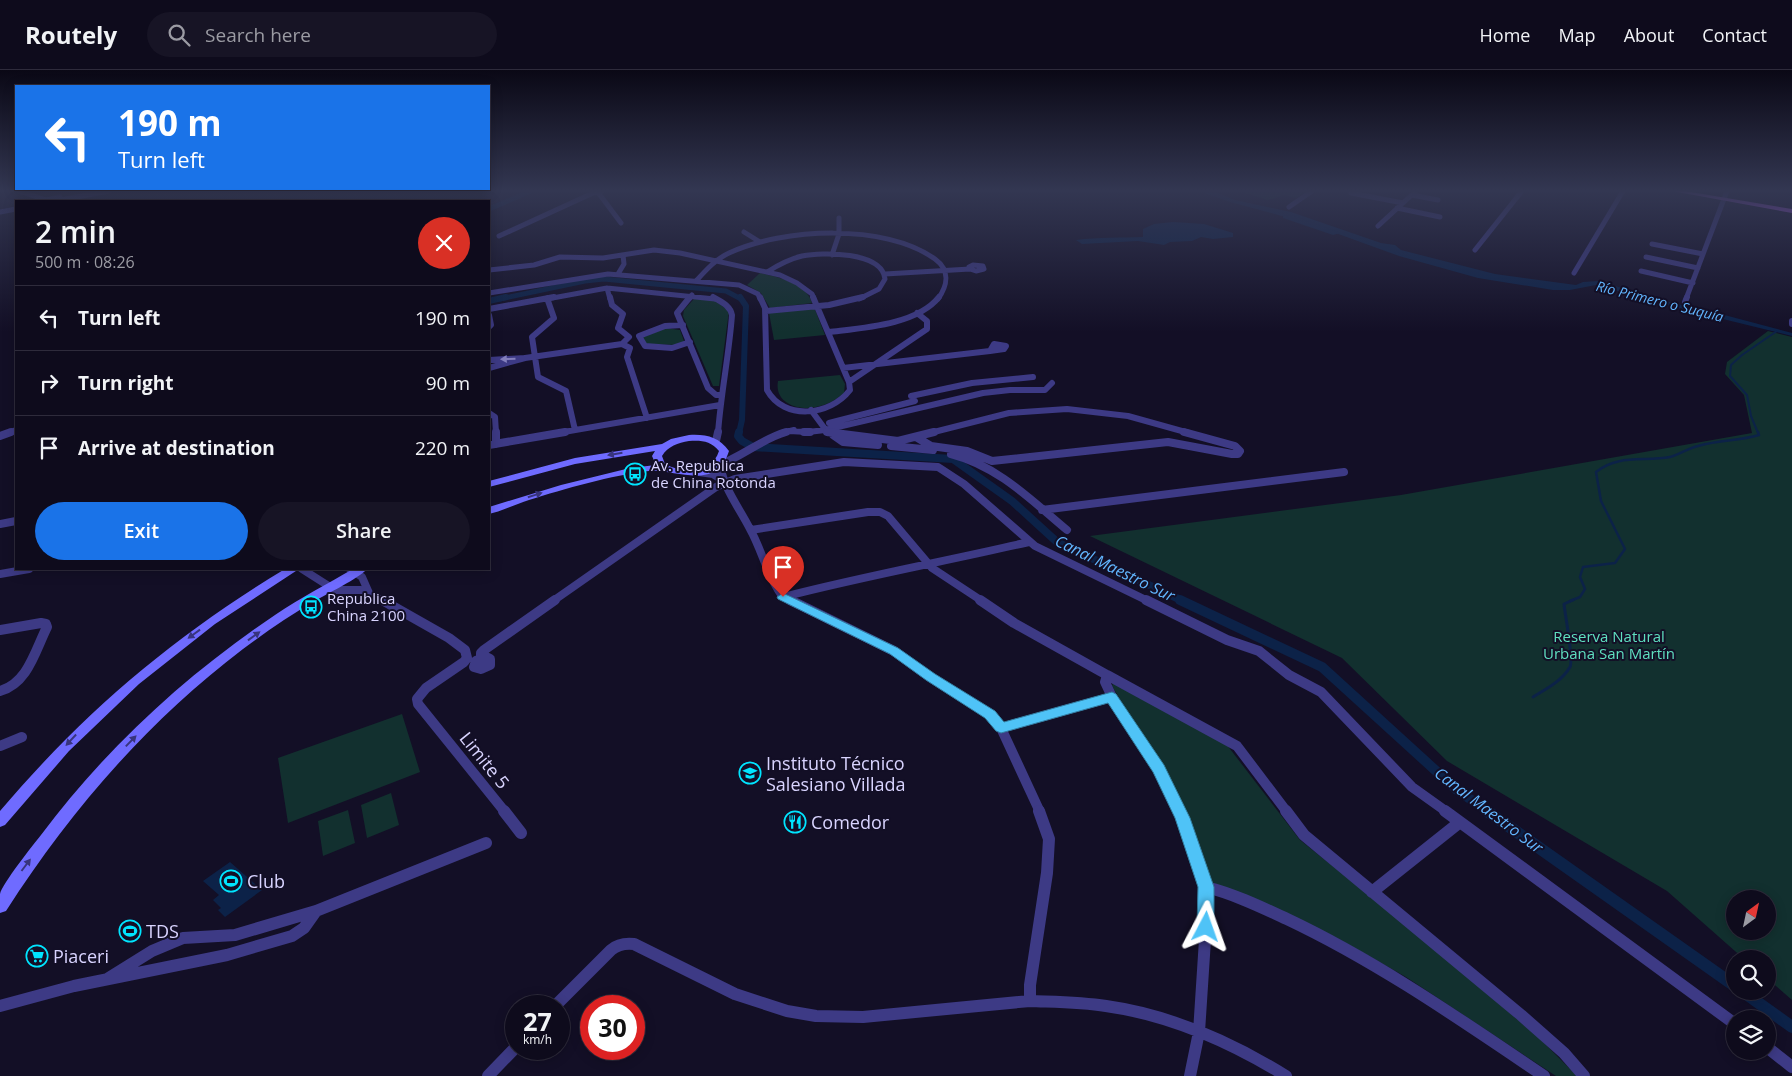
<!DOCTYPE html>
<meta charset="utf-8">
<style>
body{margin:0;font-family:"Open Sans",sans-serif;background:#171425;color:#f1f3f6;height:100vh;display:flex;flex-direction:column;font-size:19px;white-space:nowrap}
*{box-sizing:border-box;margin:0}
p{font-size:16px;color:#9b9ba3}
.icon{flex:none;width:28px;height:28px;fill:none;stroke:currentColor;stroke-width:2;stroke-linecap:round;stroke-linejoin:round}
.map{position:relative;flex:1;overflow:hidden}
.side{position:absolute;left:15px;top:130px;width:475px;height:370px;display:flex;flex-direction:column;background:#0e0b1c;border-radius:0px;box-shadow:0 2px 12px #0003,0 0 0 1px #2e2b3b}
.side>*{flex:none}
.guide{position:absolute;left:15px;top:15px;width:475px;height:105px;border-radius:0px;box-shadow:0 2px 12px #0003,0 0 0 1px #2e2b3b;background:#1a73e8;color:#fff;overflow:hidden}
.needle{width:32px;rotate:33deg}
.controls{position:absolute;left:1726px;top:820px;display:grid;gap:10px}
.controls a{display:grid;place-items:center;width:50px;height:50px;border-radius:50%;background:#0e0b1c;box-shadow:0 2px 12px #0003,0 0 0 1px #2e2b3b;font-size:25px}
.speed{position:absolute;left:505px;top:925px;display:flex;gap:10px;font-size:25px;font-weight:700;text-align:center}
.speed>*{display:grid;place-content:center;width:65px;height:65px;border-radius:50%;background:#0e0b1c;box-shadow:0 2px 12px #0003,0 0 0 1px #2e2b3b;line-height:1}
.speed small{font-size:12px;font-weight:400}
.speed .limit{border:8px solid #d22;background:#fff;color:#111}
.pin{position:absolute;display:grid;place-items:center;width:42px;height:42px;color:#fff;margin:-51px -21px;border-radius:50% 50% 50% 0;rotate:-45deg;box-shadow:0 0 5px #0007}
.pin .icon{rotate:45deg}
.me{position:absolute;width:55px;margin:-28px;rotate:4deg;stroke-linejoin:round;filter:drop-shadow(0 0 4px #0008)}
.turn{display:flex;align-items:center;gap:18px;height:105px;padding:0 20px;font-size:22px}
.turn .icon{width:65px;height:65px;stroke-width:2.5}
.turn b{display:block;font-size:35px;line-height:42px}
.round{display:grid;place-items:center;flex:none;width:52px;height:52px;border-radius:26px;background:#171425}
.overview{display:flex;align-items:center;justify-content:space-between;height:85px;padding:0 20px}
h1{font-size:30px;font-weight:600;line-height:38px}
.cta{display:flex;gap:10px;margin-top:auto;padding:10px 20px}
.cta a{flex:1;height:58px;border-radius:30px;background:#1a73e8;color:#fff;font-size:20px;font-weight:600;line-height:58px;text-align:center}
.cta a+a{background:#171425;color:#f1f3f6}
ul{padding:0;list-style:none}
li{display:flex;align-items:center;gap:15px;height:65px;padding:0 20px;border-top:1px solid #2e2b3b}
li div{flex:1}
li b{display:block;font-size:19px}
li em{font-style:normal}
header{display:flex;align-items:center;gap:30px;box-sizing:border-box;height:70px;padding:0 25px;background:#0e0b1c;border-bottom:1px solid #2e2b3b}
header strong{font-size:24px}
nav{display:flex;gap:28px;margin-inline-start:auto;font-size:18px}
.search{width:350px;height:45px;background:#171425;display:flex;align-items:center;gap:12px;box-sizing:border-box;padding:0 18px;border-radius:28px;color:#9b9ba3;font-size:19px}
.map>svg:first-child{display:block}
</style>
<header>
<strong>Routely</strong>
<div class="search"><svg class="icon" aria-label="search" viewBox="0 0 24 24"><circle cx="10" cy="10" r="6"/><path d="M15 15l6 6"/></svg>Search here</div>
<nav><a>Home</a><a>Map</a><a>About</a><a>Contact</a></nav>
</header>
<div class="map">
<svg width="1792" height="1006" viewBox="0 0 1792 1006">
<rect width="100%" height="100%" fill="#130f26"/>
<!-- green -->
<path fill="#12302f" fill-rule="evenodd" d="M1239,121H1308L1296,128L1284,125L1268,130Z
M760,203C777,207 807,213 812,233L770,238L761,223L747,215Z
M694,229L714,230L729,241L719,316H713L683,246L684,240Z
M814,237L825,265L774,270L769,243Z
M666,258L680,260L684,271L678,275L646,274L643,267Z
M1768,261L1792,267V930L1768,909V889H1744L1667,821L1447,691L1342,588L1090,466L1401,425L1752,363L1744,325L1725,304L1727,292ZM1735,829H1768V861H1735Z
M840,305L845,314L844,323C836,330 827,335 816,337C798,341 774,333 778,311Z
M1113,613L1227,675L1300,770L1404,853L1537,966L1577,1006H1556L1406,907L1337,868L1213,813L1209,808L1198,771L1169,710L1112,616Z
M402,644L420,702L288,753L278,688Z
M391,723L399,755L367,768L361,735Z
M348,740L355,773L323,786L318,751Z"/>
<!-- water -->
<path fill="#0c2248" d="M1199,121H1213L1235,130L1291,142L1381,173L1395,175L1401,180L1495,204L1576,215L1583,212L1598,211L1673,233L1717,243L1792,263V266L1678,238L1596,215L1570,220H1553L1478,208L1399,186L1308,153L1230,132Z
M1173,152L1204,154L1233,163V167L1213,169L1201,167L1192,171L1170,172L1164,175L1138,171L1082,174L1076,170C1099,167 1120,168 1143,167V159L1154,154Z
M230,792L262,820L225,847L218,840L221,838L213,830L219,825L203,811Z"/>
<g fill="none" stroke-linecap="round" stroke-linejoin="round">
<!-- stream-far2 -->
<path stroke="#0c2248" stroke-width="2" d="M1758,363L1751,346L1747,325L1730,306L1731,295L1742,285L1777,261"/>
<!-- stream-far1 -->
<path stroke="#0c2248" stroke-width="2.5" d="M1570,531L1580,527L1585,519L1580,507L1583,497L1615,493L1625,479L1601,431L1596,402C1618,384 1644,392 1670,387C1676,386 1689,378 1698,376C1718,370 1739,371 1759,365L1758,362"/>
<!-- stream -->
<path stroke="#0c2248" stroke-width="3" d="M1533,627C1546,619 1562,611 1570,597C1574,590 1565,545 1564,534L1573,530"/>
<!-- canal-far4 -->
<path stroke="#0c2248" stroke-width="5" d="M489,139L531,121
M500,229L585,211L604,209L726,221L741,229"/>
<!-- canal-far3 -->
<path stroke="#0c2248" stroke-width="6" d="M489,231L506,227
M739,363L742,350L746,236L740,227"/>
<!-- canal-far2 -->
<path stroke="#0c2248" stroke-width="8" d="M739,362L738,366L742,371L753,377L953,389L1012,431L1057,472L1183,531"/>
<!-- canal-far1 -->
<path stroke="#0c2248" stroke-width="10" d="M1180,530L1322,597L1457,720L1489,742"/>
<!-- canal -->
<path stroke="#0c2248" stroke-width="12" d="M1487,741L1735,916
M1742,921L1792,957"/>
<!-- river -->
<path fill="#0c2248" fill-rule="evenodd" d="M1283,144H1289L1340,163L1333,165L1283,148Z"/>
<!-- minor-far4 -->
<path stroke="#3d3a85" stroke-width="5" d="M19,121L46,130
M597,121L621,153
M1351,123L1403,133
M1412,125L1438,130
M42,131L60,127
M55,131L109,121
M1289,137L1312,121
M1397,138L1440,147
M0,142L16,139
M1378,156L1416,121
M744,162L760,172
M499,166L593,123L602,121
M1652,174L1703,184
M1475,180L1522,121
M832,185L839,164V148
M1646,187L1698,198
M973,195L983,196L984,199L976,201L970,199L969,197Z
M489,200L534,195L560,187L603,188L654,180L680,183L780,205L797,213L812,224L814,229
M1641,201L1693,213
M767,202C778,195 789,189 802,186C822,182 882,181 885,209L879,219L859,229
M1574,203L1623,121
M618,204L624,194L623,185
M885,204L970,199
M697,210C706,200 716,189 729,183C783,158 885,153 935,189C950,200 948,215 938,229
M607,218L610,229
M489,223L608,204L739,215L758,224L760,229
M547,229L607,218L715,229
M689,229L692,225
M1686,229L1727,121"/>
<!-- minor-far3 -->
<path stroke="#3d3a85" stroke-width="6" d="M690,227L677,243L708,318L716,325H722
M713,227C721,232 730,235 732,245C729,285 721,323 718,363
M760,227L765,238L767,320C784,351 830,346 850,320L849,312L813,227
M547,228L554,248L532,267L538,307L566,321L575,360
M1685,232L1687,227
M489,239L554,227
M766,241L829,235L863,227
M489,245L491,255L489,257
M1792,251V254
M683,255L665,256L639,266L645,276L672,278L690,272
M829,262C862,258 917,255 939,227
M622,274L630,278L627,287L647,348
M994,274L1006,276L1004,279L990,281Z
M525,288L622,274L629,267L618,258L623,244L612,235L610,227
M489,290L525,288L489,298
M843,298L990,281
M849,312L927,259V251L917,243
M911,326L972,313L1033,307
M811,340L828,363
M489,343L495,347L496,363
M829,353L915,331
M789,361L808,362L825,360L983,323L1010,320H1045L1052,313
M8,363L16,360
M558,363L720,335
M782,363L794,360
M930,363L1009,343L1067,339L1128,346L1189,363"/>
<!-- minor-far2 -->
<path stroke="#3d3a85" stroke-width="8" d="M496,362V374
M804,362H810
M827,362L898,371L934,362
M833,365L843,372L878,375
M0,366L11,362
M916,367L931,376L967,381L992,391L1168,372L1232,384H1238L1240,381L1235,376L1184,362
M716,371L718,362
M489,375L565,362
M891,376L933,380
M951,384C998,396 1031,430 1067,460
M720,392C722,417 739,437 750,459C762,480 767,506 782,526C784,528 789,530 792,531
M716,396C741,388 761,369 786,362
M699,402L713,404L726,412
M1042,440L1344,402
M0,454L16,451
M751,460L868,442H880L888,446L932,498L982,531
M302,499L335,520H361L384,531
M350,499L362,507L369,523
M0,504L29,499
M783,527C864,506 947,491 1029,472
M553,531L716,417L735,409L844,392L938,397L964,414L1035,476L1148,531"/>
<!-- minor-far1 -->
<path stroke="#3d3a85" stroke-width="10" d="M382,530L449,568L465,580L467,588L464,592L426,618L417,629L418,634L505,742
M790,530L894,581L930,607L990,645L1001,658L1040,742
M980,530L1014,553L1107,605L1105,612L1112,627L1001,658
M1146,530L1227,570L1259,581L1289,605L1321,622L1412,717L1447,742
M0,560L41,553L46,554L47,557C35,581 28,613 0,621
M486,587L490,589V595L481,599L474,597L476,591Z
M481,588V583L484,580L555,530
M1107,605L1237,676L1287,742
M1112,627L1167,714L1179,742
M0,676L22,667"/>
<!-- minor -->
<path stroke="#3d3a85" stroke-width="12" d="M504,741L521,763
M1179,741L1195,780L1206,817L1207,839L1199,962L1190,1006
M1286,741L1304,765L1521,945L1564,983L1584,1006
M1445,741L1735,954
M1206,817C1234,824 1261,837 1287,849C1378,892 1461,950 1544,1006
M1372,822L1460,752
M107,909L152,881L183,868L235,865L316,841L486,773
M1030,931C1055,932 1081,932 1106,936C1170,945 1231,972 1286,1006
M0,936L74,916L227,885L292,866L304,858L316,841
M555,936L611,880C618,874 625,873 634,874L735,924L787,941L816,946L863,947L1030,931V915L1047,803L1049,769L1039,741
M1768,978L1792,997
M488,1006L516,977"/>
<!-- secondary -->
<path fill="#6f6bff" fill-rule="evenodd" d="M689,365C706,364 719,367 729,381C716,422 676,399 649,401C612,405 564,419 529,430C516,434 502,441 489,444V437L561,415L630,398L656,395L652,386L655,381L575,394L489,417V411L575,388L662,374L671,369ZM689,371C701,370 711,371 719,381C712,404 684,404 665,394L662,386C668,376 678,373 689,371Z
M285,499H299L215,554L139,614L69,681L5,755L0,757V741C84,642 174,566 285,499Z
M353,499H367C358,509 328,523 315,531C290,545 266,562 243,579C148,651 70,741 6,841L0,843C0,837 0,830 0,824C2,814 33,775 41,765C105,679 186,605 275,545C300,528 327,514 353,499Z"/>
<!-- primary -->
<path fill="#c25bff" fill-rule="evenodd" d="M1672,121H1685L1792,139V143Z"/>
</g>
<!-- one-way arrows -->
<defs><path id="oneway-solid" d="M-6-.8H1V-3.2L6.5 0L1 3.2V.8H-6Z" transform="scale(1.25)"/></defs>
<use fill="#837fbc" href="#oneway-solid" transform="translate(508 289) rotate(178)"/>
<g fill="#38347d">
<use href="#oneway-solid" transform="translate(615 384) rotate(171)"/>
<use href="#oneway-solid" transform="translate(535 425) rotate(-17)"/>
<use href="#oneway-solid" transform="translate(194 564) rotate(144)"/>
<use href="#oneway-solid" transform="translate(254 566) rotate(-36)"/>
<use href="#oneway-solid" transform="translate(71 670) rotate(133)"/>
<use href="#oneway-solid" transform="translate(131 671) rotate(-46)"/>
<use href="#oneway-solid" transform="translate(26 795) rotate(-53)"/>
</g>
<!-- sky -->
<linearGradient id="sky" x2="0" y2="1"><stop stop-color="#0a0815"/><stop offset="0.46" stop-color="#333752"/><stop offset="1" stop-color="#333752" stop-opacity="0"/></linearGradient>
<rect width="1792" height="262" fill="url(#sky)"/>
<!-- route -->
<path fill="#4fc3f7" stroke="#337fa1" d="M783,523L898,578L935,604L995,641L1004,652L1112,622L1116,624L1164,695L1190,748L1214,817V857L1211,862L1206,864L1200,862L1197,857L1198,817L1175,748L1153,702L1108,633L1001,663L996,661L985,648L926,610L890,584L778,529L777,527Z"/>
<!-- icons -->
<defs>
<g id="bus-ring" transform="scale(1.125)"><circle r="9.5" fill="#130f26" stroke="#00e5ff" stroke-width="1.5"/><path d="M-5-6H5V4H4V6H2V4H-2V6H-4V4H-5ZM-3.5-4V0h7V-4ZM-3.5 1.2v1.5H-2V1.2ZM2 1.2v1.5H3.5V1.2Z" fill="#00e5ff"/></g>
<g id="school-ring" transform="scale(1.125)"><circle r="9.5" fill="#130f26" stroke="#00e5ff" stroke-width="1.5"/><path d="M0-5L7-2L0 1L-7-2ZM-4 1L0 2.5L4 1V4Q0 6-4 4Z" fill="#00e5ff"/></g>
<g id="restaurant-ring" transform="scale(1.125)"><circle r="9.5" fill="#130f26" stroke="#00e5ff" stroke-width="1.5"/><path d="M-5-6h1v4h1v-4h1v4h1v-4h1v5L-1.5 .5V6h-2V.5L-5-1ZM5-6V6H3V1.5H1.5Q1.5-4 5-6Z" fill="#00e5ff"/></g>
<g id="stadium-ring" transform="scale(1.125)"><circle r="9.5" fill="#130f26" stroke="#00e5ff" stroke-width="1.5"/><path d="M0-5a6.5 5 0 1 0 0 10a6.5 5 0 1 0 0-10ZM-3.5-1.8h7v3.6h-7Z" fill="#00e5ff"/></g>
<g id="supermarket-ring" transform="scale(1.125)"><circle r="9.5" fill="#130f26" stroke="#00e5ff" stroke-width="1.5"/><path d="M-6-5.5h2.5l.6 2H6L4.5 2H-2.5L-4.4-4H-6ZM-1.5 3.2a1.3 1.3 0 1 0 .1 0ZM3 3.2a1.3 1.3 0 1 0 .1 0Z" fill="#00e5ff"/></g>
</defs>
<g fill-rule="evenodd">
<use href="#bus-ring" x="635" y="404"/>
<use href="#bus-ring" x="311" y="537"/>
<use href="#school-ring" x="750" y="703"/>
<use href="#restaurant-ring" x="795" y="752"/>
<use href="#stadium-ring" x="231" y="811"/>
<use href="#stadium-ring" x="130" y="861"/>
<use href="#supermarket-ring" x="37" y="886"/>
</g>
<g text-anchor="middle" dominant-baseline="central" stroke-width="4" stroke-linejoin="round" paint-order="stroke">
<!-- far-water labels -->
<g font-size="14" font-style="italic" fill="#62b6ff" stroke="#130f26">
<text transform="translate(1660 231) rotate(14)">Río Primero o Suquía</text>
</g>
<!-- poi labels -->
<g font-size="15" fill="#d9d4ff" stroke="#130f26" text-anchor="start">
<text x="651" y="395">Av. Republica<tspan x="651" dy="17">de China Rotonda</tspan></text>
<text x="327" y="528">Republica<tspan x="327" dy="17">China 2100</tspan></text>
</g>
<!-- park labels -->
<g font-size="15" fill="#5fe0c0" stroke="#130f26">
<text x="1609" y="566">Reserva Natural<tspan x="1609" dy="17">Urbana San Martín</tspan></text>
</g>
<!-- water labels -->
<g font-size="16" font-style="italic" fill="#62b6ff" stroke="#130f26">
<text transform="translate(1115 498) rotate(26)">Canal Maestro Sur</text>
<text transform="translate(1489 740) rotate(37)">Canal Maestro Sur</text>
</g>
<!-- near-street labels -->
<g font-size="18" fill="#d9d4ff" stroke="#130f26">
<text transform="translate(485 690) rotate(51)">Limite 5</text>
</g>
<!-- near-poi labels -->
<g font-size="18" fill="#d9d4ff" stroke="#130f26" text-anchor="start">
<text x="766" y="693">Instituto Técnico<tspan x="766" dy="21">Salesiano Villada</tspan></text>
<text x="811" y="752">Comedor</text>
<text x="247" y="811">Club</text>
<text x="146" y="861">TDS</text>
<text x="53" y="886">Piaceri</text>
</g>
</g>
</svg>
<div class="controls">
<a><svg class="needle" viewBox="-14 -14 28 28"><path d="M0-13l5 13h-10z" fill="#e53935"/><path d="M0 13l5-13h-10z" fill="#9b9ba3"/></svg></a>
<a><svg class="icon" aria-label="search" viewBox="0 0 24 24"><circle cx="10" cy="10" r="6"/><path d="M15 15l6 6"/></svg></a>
<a><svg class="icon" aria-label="layers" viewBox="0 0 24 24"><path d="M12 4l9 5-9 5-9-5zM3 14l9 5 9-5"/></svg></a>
</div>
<div class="speed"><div>27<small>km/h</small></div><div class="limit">30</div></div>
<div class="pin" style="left:783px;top:527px;background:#d93025"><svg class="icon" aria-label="arrive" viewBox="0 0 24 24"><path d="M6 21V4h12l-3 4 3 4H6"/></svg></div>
<svg class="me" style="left:1206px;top:857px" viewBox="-20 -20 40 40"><path d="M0-17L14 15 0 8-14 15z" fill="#4fc3f7" stroke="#fff" stroke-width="4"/></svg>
<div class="guide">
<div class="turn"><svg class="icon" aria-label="left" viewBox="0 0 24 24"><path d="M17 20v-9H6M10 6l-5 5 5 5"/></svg><div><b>190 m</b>Turn left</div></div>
</div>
<section class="side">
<div class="overview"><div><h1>2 min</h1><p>500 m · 08:26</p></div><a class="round" style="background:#d93025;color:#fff"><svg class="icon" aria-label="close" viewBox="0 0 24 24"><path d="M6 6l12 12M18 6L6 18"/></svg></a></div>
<ul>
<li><svg class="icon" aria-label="left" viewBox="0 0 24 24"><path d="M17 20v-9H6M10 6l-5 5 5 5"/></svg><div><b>Turn left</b></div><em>190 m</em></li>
<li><svg class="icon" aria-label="right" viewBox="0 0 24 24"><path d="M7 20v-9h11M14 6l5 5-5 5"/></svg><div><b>Turn right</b></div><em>90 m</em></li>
<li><svg class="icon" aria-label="arrive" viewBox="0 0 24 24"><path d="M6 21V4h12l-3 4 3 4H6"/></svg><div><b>Arrive at destination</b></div><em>220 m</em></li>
</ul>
<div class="cta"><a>Exit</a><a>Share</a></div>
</section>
</div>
